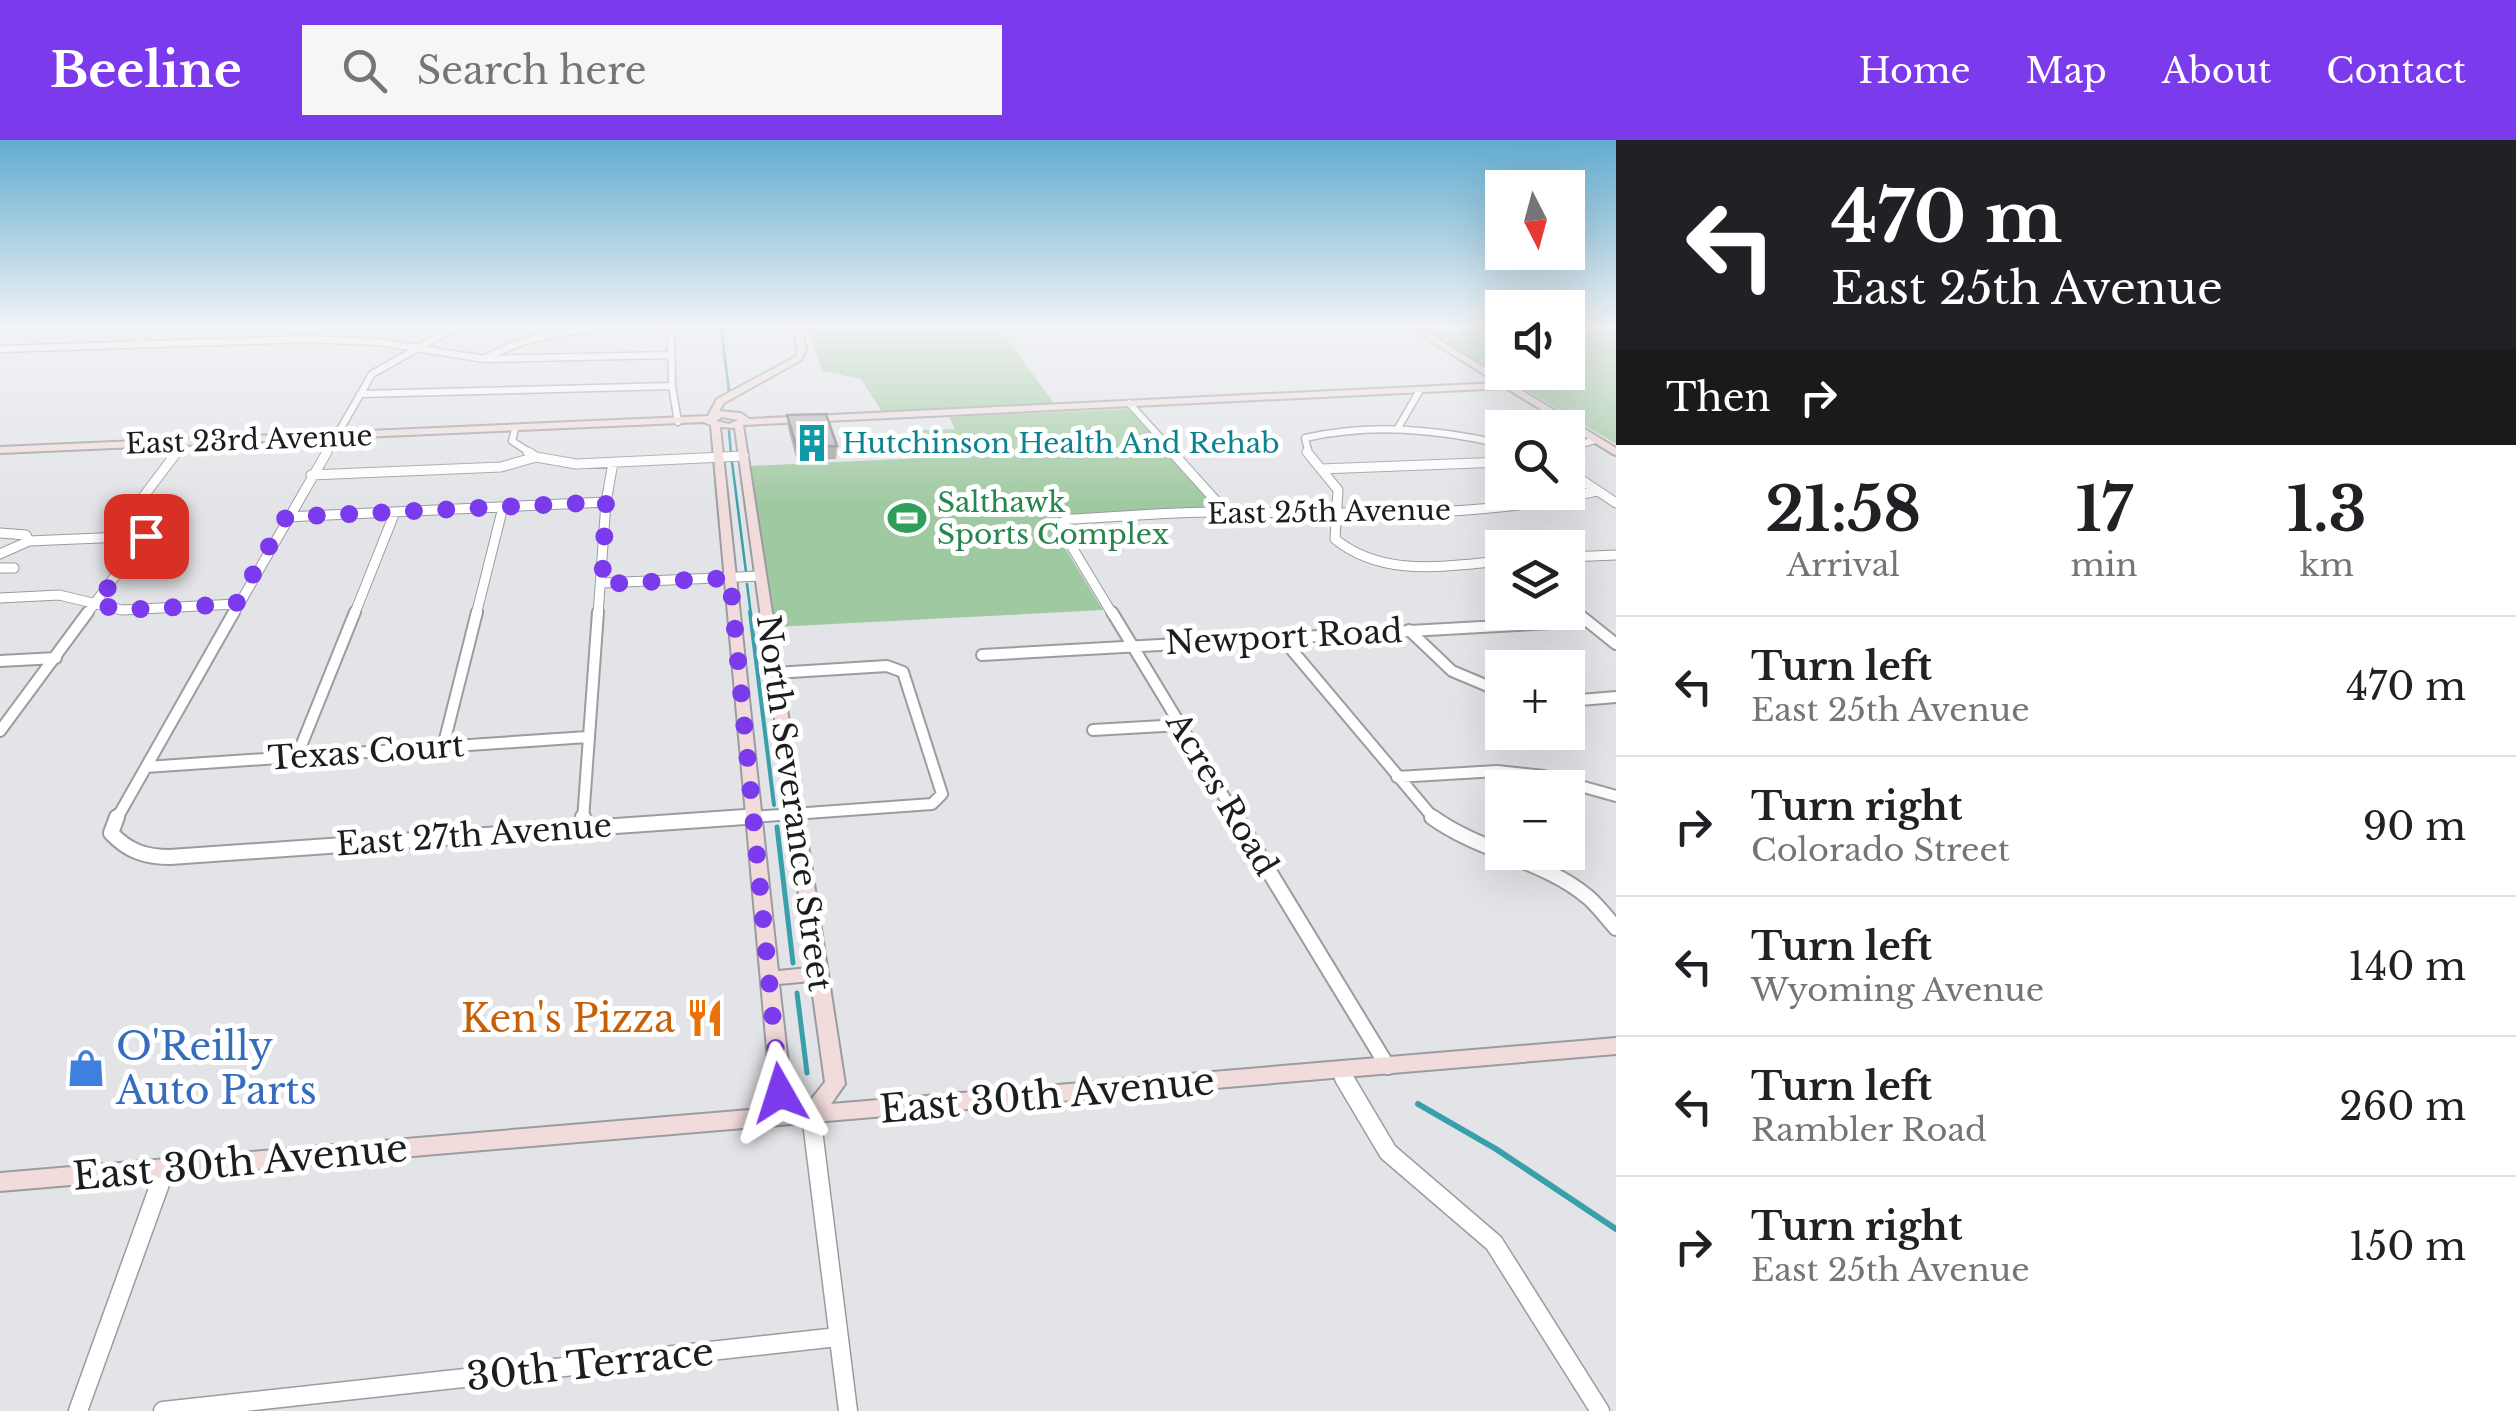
<!DOCTYPE html>
<meta charset="utf-8">
<style>
body{margin:0;font-family:"Libre Baskerville",serif;background:#f6f6f6;color:#202124;height:100vh;display:flex;flex-direction:column;font-size:38px;white-space:nowrap}
*{box-sizing:border-box;margin:0}
p{font-size:32px;color:#757577}
.icon{flex:none;width:55px;height:55px;fill:none;stroke:currentColor;stroke-width:2;stroke-linecap:round;stroke-linejoin:round}
.map{position:relative;flex:1;overflow:hidden}
.drawer{display:flex;flex-direction:column;background:#fff;width:900px}
.drawer>*{flex:none}
.hud{background:#202124;color:#fff;overflow:hidden}
.needle{width:65px;rotate:174deg}
.fabs{position:absolute;left:1485px;top:30px;display:grid;gap:20px}
.fabs a{display:grid;place-items:center;width:100px;height:100px;border-radius:0px;background:#fff;box-shadow:0 10px 40px #0002;font-size:50px}
.pin{position:absolute;display:grid;place-items:center;width:85px;height:85px;color:#fff;margin:-42px;border-radius:20px;box-shadow:0 5px 15px #0006}
.me{position:absolute;width:110px;margin:-55px;rotate:354deg;stroke-linejoin:round;filter:drop-shadow(0 0 8px #0008)}
.turn{display:flex;align-items:center;gap:35px;height:210px;padding:0 50px;font-size:45px}
.turn .icon{width:130px;height:130px;stroke-width:2.5}
.turn b{display:block;font-size:70px;line-height:85px}
.then{display:flex;align-items:center;height:95px;padding:0 50px;background:#0003;gap:20px;font-size:38px}
.eta{display:flex;justify-content:space-evenly;align-items:center;height:170px;text-align:center}
.eta b{font-size:60px;font-weight:800;line-height:70px}
ul{padding:0;list-style:none}
li{display:flex;align-items:center;gap:30px;height:140px;padding:0 50px;border-top:2px solid #e0e0e0}
li div{flex:1}
li b{display:block;font-size:38px}
li em{font-style:normal}
header{display:flex;align-items:center;gap:60px;box-sizing:border-box;height:140px;padding:0 50px;background:#7c3aed;color:#fff}
header strong{font-size:48px}
nav{display:flex;gap:55px;margin-inline-start:auto;font-size:35px}
.search{width:700px;height:90px;background:#f6f6f6;display:flex;align-items:center;gap:25px;box-sizing:border-box;padding:0 35px;border-radius:0px;color:#757577;font-size:38px}
main{display:flex;flex:1;min-height:0}
.map>svg:first-child{display:block}
</style>
<header>
<strong>Beeline</strong>
<div class="search"><svg class="icon" aria-label="search" viewBox="0 0 24 24"><circle cx="10" cy="10" r="6"/><path d="M15 15l6 6"/></svg>Search here</div>
<nav><a>Home</a><a>Map</a><a>About</a><a>Contact</a></nav>
</header>
<main>
<div class="map">
<svg width="1616" height="1271" viewBox="0 0 1616 1271">
<rect width="100%" height="100%" fill="#e3e4e8"/>
<!-- green -->
<path fill="#9fc9a0" d="M807,187H998L1054,263L882,272L861,239L822,231Z
M1421,187H1502V232H1568V187H1616V304Z
M1131,269L1217,369L1054,379L1052,387L1103,470L774,487L750,326L922,318L931,314L921,290L955,289L949,277Z"/>
<g fill="none" stroke-linecap="round" stroke-linejoin="round">
<!-- stream-far3 -->
<path stroke="#399fab" stroke-width="2.5" d="M721,187L729,251
M729,291L731,313
M732,322L746,432
M747,444L751,475"/>
<!-- stream-far2 -->
<path stroke="#399fab" stroke-width="4" d="M750,472L774,665"/>
<!-- stream-far1 -->
<path stroke="#399fab" stroke-width="5" d="M777,687L793,823
M797,853L807,933"/>
<!-- stream -->
<path stroke="#399fab" stroke-width="6" d="M1418,964L1496,1009L1616,1089"/>
<!-- street-far4 casing -->
<g stroke="#9b9ca0" stroke-width="9">
<path id="street-far4" d="M671,187L672,246L678,282
M134,205L153,187
M0,209L307,199L378,202L485,219L670,215
M486,218C544,186 606,188 671,187
M360,254L672,246
M1129,263L1175,314
M1398,288L1420,250
M515,289L512,301L532,314
M1568,308L1595,300
M175,314L184,303
M326,314L372,234L456,187
M1309,314L1305,298C1372,283 1436,289 1502,304"/>
</g>
<!-- street-far3 casing -->
<g stroke="#9b9ca0" stroke-width="11">
<path id="street-far3" d="M528,312L536,317
M1172,312L1226,372
M1307,312L1338,350L1335,399C1383,438 1444,426 1502,421
M1321,329L1502,322
M1568,331L1616,363
M311,335L501,327L536,317L576,324L744,316
M286,377L606,362
M0,393L26,395L29,401
M0,414L29,401L147,396
M1568,417L1616,415
M0,428H14
M602,443L761,436
M0,458L59,455L122,470L236,464
M1568,466L1579,475
M86,475L157,380L140,361L177,312
M233,475L327,312
M354,475L395,372
M476,475L503,367
M598,475L606,362L613,323
M1113,475L1058,384L1069,379C1118,377 1166,372 1215,372C1344,372 1470,381 1597,351"/>
</g>
<!-- street-far2 casing -->
<g stroke="#9b9ca0" stroke-width="14">
<path id="street-far2" d="M1112,472L1238,680
M1576,472L1616,504
M1409,490L1452,531L1502,552
M1281,497L1435,680
M982,515L1587,481
M0,521L56,518
M1568,561L1616,557
M1093,590L1180,585
M0,591L88,472
M443,607L477,472
M297,616L355,472
M146,627L587,597
M1397,637L1497,631L1544,636L1616,656
M116,680L234,472
M583,680L598,472
M710,680L932,664L942,654L903,532L887,526L775,533"/>
</g>
<!-- street-far1 casing -->
<g stroke="#9b9ca0" stroke-width="18">
<path id="street-far1" d="M117,677L111,693C128,711 145,717 170,717L745,677
M1236,677L1388,927
M1432,677C1480,712 1545,720 1589,758C1599,767 1607,778 1616,788
M582,687L583,677
M1340,931L1346,940"/>
</g>
<!-- street casing -->
<g stroke="#9b9ca0" stroke-width="21">
<path id="street" d="M1344,938L1388,1012L1494,1103L1600,1271
M811,974L848,1271
M78,1271L166,1027
M163,1271L838,1197"/>
</g>
<!-- secondary casing -->
<g stroke="#9b9ca0" stroke-width="4">
<path id="secondary" d="M793,187H801L806,210L801,220L724,263L719,271L741,273L749,279L1498,243L1409,187H1418L1616,308V315L1613,314L1506,248L743,285L845,944L831,964L1616,898V914L0,1051V1033L786,967L774,959L771,953L711,285L703,282L0,313V307L708,276L717,259L795,217L798,210ZM722,277L738,280L729,284L716,281ZM720,287L735,288L809,828L778,831ZM811,841L825,942L809,962L791,949L779,844Z"/>
</g>
<!-- street-far4 -->
<use href="#street-far4" stroke="#fff" stroke-width="6"/>
<!-- street-far3 -->
<use href="#street-far3" stroke="#fff" stroke-width="9"/>
<!-- street-far2 -->
<use href="#street-far2" stroke="#fff" stroke-width="10"/>
<!-- street-far1 -->
<use href="#street-far1" stroke="#fff" stroke-width="14"/>
<!-- street -->
<use href="#street" stroke="#fff" stroke-width="18"/>
<!-- secondary -->
<use href="#secondary" fill="#f2dcdb" fill-rule="evenodd"/>
</g>
<!-- wall -->
<path fill="#9e9c9f" d="M787,275L837,306L836,319L797,321L788,288Z"/>
<!-- building -->
<path fill="#b8b5b9" stroke="#817f82" stroke-width="2.5" d="M826,274L837,306L797,308L787,275Z"/>
<!-- sky -->
<linearGradient id="sky" x2="0" y2="1"><stop stop-color="#62acd0"/><stop offset="0.51" stop-color="#f2f3f5"/><stop offset="1" stop-color="#f2f3f5" stop-opacity="0"/></linearGradient>
<rect width="1616" height="365" fill="url(#sky)"/>
<g fill="none" stroke-linecap="round" stroke-linejoin="round">
<!-- route -->
<path stroke="#7c3aed" stroke-width="18" stroke-dasharray="0 32.4" d="M146,396L96,464L122,470L236,464L286,377L606,362L602,444L730,438L780,953"/>
</g>
<!-- icons -->
<defs>
<g id="building-bare" transform="scale(3)"><path d="M-4-6H4V6H1V3H-1V6H-4ZM-2.5-4.3h1.7v1.8h-1.7ZM.8-4.3h1.7v1.8H.8ZM-2.5-1h1.7V.8h-1.7ZM.8-1h1.7V.8H.8Z" fill="#0f9aa8" stroke="#fff" stroke-width="2.5" paint-order="stroke"/></g>
<g id="stadium-bare" transform="scale(3)"><path d="M0-5a6.5 5 0 1 0 0 10a6.5 5 0 1 0 0-10ZM-3.5-1.8h7v3.6h-7Z" fill="#2e9e5b" stroke="#fff" stroke-width="2.5" paint-order="stroke"/></g>
<g id="restaurant-bare" transform="scale(3)"><path d="M-5-6h1v4h1v-4h1v4h1v-4h1v5L-1.5 .5V6h-2V.5L-5-1ZM5-6V6H3V1.5H1.5Q1.5-4 5-6Z" fill="#e8710a" stroke="#fff" stroke-width="2.5" paint-order="stroke"/></g>
<g id="shop-bare" transform="scale(3)"><path d="M-5-2.5h2.3a2.7 3.5 0 0 1 5.4 0H5L5.5 6h-11ZM-1.5-2.5h3a1.5 2.3 0 0 0-3 0Z" fill="#3f7fe0" stroke="#fff" stroke-width="2.5" paint-order="stroke"/></g>
</defs>
<g fill-rule="evenodd">
<use href="#building-bare" x="812" y="303"/>
<use href="#stadium-bare" x="907" y="378"/>
<use href="#restaurant-bare" x="705" y="878"/>
<use href="#shop-bare" x="86" y="928"/>
</g>
<g text-anchor="middle" dominant-baseline="central" stroke-width="10" stroke-linejoin="round" paint-order="stroke">
<!-- far-street labels -->
<g font-size="28" fill="#1c1d1e" stroke="#fff">
<text transform="translate(249 300) rotate(-2)">East 23rd Avenue</text>
<text transform="translate(1329 372) rotate(-1)">East 25th Avenue</text>
</g>
<!-- far-culture labels -->
<g font-size="28" fill="#0d838f" stroke="#fff" text-anchor="start">
<text x="842" y="303">Hutchinson Health And Rehab</text>
</g>
<!-- far-leisure labels -->
<g font-size="28" fill="#27864d" stroke="#fff" text-anchor="start">
<text x="937" y="362">Salthawk<tspan x="937" dy="32">Sports Complex</tspan></text>
</g>
<!-- street labels -->
<g font-size="32" fill="#1c1d1e" stroke="#fff">
<text transform="translate(1284 497) rotate(-3)">Newport Road</text>
<text transform="translate(366 612) rotate(-4)">Texas Court</text>
<text transform="translate(1222 654) rotate(59)">Acres Road</text>
<text transform="translate(794 663) rotate(82)">North Severance Street</text>
<text transform="translate(474 695) rotate(-4)">East 27th Avenue</text>
</g>
<!-- near-food labels -->
<g font-size="38" fill="#c56008" stroke="#fff" text-anchor="end">
<text x="675" y="878">Ken's Pizza</text>
</g>
<!-- near-shop labels -->
<g font-size="38" fill="#366cbe" stroke="#fff" text-anchor="start">
<text x="116" y="906">O'Reilly<tspan x="116" dy="44">Auto Parts</tspan></text>
</g>
<!-- near-street labels -->
<g font-size="38" fill="#1c1d1e" stroke="#fff">
<text transform="translate(1047 955) rotate(-5)">East 30th Avenue</text>
<text transform="translate(240 1022) rotate(-5)">East 30th Avenue</text>
<text transform="translate(590 1224) rotate(-6)">30th Terrace</text>
</g>
</g>
</svg>
<div class="fabs">
<a><svg class="needle" viewBox="-14 -14 28 28"><path d="M0-13l5 13h-10z" fill="#e53935"/><path d="M0 13l5-13h-10z" fill="#757577"/></svg></a>
<a><svg class="icon" aria-label="sound" viewBox="0 0 24 24"><path d="M4 9h4l5-4v14l-5-4H4zM17 9q2 3 0 6"/></svg></a>
<a><svg class="icon" aria-label="search" viewBox="0 0 24 24"><circle cx="10" cy="10" r="6"/><path d="M15 15l6 6"/></svg></a>
<a><svg class="icon" aria-label="layers" viewBox="0 0 24 24"><path d="M12 4l9 5-9 5-9-5zM3 14l9 5 9-5"/></svg></a>
<a>+</a>
<a>−</a>
</div>
<div class="pin" style="left:146px;top:396px;background:#d93025"><svg class="icon" aria-label="arrive" viewBox="0 0 24 24"><path d="M6 21V4h12l-3 4 3 4H6"/></svg></div>
<svg class="me" style="left:780px;top:953px" viewBox="-20 -20 40 40"><path d="M0-17L14 15 0 8-14 15z" fill="#7c3aed" stroke="#fff" stroke-width="4"/></svg>
</div>
<section class="drawer">
<div class="hud">
<div class="turn"><svg class="icon" aria-label="left" viewBox="0 0 24 24"><path d="M17 20v-9H6M10 6l-5 5 5 5"/></svg><div><b>470 m</b>East 25th Avenue</div></div>
<div class="then">Then<svg class="icon" aria-label="right" viewBox="0 0 24 24"><path d="M7 20v-9h11M14 6l5 5-5 5"/></svg></div>
</div>
<div class="eta">
<div><b>21:58</b><p>Arrival</p></div>
<div><b>17</b><p>min</p></div>
<div><b>1.3</b><p>km</p></div>
</div>
<ul>
<li><svg class="icon" aria-label="left" viewBox="0 0 24 24"><path d="M17 20v-9H6M10 6l-5 5 5 5"/></svg><div><b>Turn left</b><p>East 25th Avenue</p></div><em>470 m</em></li>
<li><svg class="icon" aria-label="right" viewBox="0 0 24 24"><path d="M7 20v-9h11M14 6l5 5-5 5"/></svg><div><b>Turn right</b><p>Colorado Street</p></div><em>90 m</em></li>
<li><svg class="icon" aria-label="left" viewBox="0 0 24 24"><path d="M17 20v-9H6M10 6l-5 5 5 5"/></svg><div><b>Turn left</b><p>Wyoming Avenue</p></div><em>140 m</em></li>
<li><svg class="icon" aria-label="left" viewBox="0 0 24 24"><path d="M17 20v-9H6M10 6l-5 5 5 5"/></svg><div><b>Turn left</b><p>Rambler Road</p></div><em>260 m</em></li>
<li><svg class="icon" aria-label="right" viewBox="0 0 24 24"><path d="M7 20v-9h11M14 6l5 5-5 5"/></svg><div><b>Turn right</b><p>East 25th Avenue</p></div><em>150 m</em></li>
</ul>
</section>
</main>
